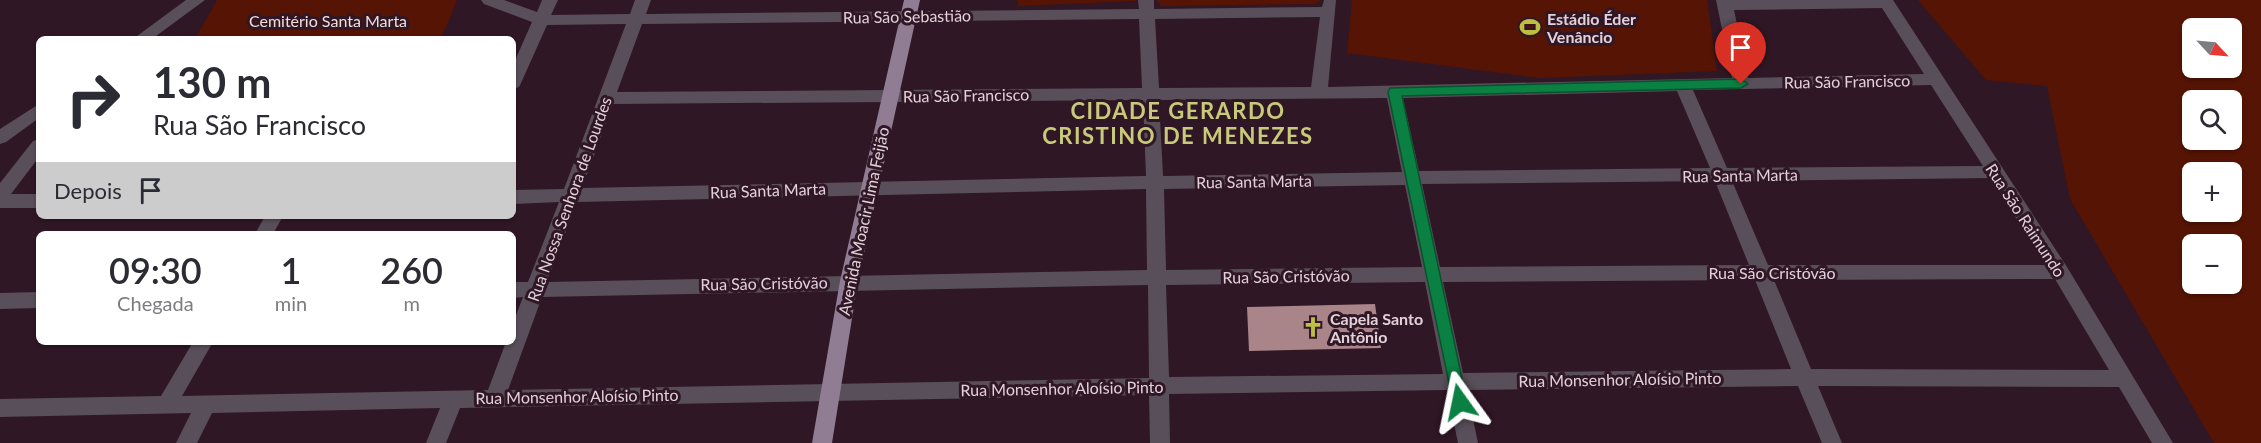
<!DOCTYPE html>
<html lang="pt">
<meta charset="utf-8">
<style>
body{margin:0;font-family:Lato,sans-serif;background:#f7f7f7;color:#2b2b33;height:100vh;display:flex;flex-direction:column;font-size:22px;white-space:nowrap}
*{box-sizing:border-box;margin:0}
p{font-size:20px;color:#7c7c81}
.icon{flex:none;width:33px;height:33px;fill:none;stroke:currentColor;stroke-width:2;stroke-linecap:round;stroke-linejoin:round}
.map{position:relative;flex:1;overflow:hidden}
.drawer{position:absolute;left:36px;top:231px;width:480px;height:114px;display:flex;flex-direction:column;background:#fff;border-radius:9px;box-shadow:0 2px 4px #0004}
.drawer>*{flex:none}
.guide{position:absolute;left:36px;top:36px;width:480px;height:183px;border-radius:9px;box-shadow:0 2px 4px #0004;background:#fff;color:#2b2b33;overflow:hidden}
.needle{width:39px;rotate:116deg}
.fabs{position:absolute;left:2182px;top:18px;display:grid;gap:12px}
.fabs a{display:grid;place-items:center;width:60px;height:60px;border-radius:9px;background:#fff;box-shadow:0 2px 4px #0004;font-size:30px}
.pin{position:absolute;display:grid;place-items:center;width:51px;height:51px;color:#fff;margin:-62px -26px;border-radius:50% 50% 50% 0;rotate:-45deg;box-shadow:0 0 6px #0007}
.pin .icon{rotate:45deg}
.me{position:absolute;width:66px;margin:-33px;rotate:348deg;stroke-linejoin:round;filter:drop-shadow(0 0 4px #0008)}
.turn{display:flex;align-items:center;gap:21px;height:126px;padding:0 18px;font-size:27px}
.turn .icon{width:78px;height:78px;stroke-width:2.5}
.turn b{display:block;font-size:42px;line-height:51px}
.then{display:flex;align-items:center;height:57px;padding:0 18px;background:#0003;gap:12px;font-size:22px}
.eta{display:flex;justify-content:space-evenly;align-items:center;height:102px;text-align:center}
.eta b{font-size:36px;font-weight:600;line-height:42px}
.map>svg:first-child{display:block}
</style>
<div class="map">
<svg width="2261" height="443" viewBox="0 0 2261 443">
<rect width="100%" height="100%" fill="#301725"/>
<!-- green -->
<path fill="#561404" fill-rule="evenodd" d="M217,0H457L441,39H195Z
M1018,0H1136V1L1018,6Z
M1157,0H1321L1314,4L1161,6Z
M1352,0H1707L1717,71L1540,78L1347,53Z
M1918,0H2261V443H2214L2070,199L2047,86L1986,80ZM2232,28V68H2193V28ZM2232,100V140H2193V100ZM2232,172V212H2193V172ZM2232,244V284H2193V244Z"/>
<!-- building -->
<path fill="#a98488" d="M1375,304L1381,348L1249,351L1247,307Z"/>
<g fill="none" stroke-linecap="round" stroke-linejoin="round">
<!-- minor -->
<path fill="#594f5a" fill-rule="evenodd" d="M186,0H205L152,39H133Z
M481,0H504L537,12L542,0H558L551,15L630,14L635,0H651L646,14L1139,9L1138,0H1154V9L1322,7L1324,0H1336L1328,87L1732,78L1716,0H1893L2067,267L2173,443H2152L2119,387L1818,386L1842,443H1822L1798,386L1467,390L1478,443H1458L1447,390L1169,394L1170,443H1150L1149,395L460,408L446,443H426L440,408L212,413L197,443H176L191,413L0,417V399L161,396L193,342H213L182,396L488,390L506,342H513V323L523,297L513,298V282H528L559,202L513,204V190L564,189L626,24L547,25L521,83L519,87L513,89V65L532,22L484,4ZM1882,8L1924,74L1748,78L1734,10ZM1320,17L1311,87L1159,88L1155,19ZM1139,19L1142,88L617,92L642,24ZM1931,85L1983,166L1727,168L1693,90ZM1677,91L1710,168L1419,171L1403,98ZM1387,98L1402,172L1163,176L1159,100ZM1143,100L1146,176L582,188L613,104ZM1991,178L2045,265H1768L1732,181ZM1715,181L1749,265L1440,267L1422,184ZM1405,185L1422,267L1166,270L1164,189ZM1146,189L1147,270L547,282L577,202ZM2055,279L2109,370L1811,369L1774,280ZM1755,280L1791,369L1463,373L1443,282ZM1425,282L1443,374L1169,377L1166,285ZM1148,285L1149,378L508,390L542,297Z
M39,104V118L6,142L0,144V129Z
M39,139V157L11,194H39V208H0V183L33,141Z
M265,216H283L273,234H255Z
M39,292V308L0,309V293Z"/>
<!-- major -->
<path fill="#907d94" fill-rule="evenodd" d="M904,0H920L858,281L832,443H812L840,281Z"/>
</g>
<!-- route -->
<path fill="#0b8043" stroke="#07532c" stroke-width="1.5" d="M1741,79L1748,84L1741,88L1402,96L1467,402L1465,407L1460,409L1454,407L1388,92L1390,88Z"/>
<!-- icons -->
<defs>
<g id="stadium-bare" transform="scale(1.62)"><path d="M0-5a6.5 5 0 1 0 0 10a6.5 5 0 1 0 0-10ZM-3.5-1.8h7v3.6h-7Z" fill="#bfbe41" stroke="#301725" stroke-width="2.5" paint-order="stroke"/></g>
<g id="church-bare" transform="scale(1.62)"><path d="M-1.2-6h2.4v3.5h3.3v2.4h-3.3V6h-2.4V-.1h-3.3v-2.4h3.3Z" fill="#bfbe41" stroke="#301725" stroke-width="2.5" paint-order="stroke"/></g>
</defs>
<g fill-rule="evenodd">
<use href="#stadium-bare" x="1530" y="27"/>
<use href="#church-bare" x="1313" y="327"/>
</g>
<g text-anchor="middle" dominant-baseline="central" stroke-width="6" stroke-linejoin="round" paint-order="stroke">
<!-- street labels -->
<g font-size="16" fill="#e3d1da" stroke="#301725">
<text transform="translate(907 16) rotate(-1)">Rua São Sebastião</text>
<text transform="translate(1847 81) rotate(-1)">Rua São Francisco</text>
<text transform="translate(966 95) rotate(-1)">Rua São Francisco</text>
<text transform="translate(1740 175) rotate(-1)">Rua Santa Marta</text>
<text transform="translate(1254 181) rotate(-1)">Rua Santa Marta</text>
<text transform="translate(768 190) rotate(-2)">Rua Santa Marta</text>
<text transform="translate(569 199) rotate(-70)">Rua Nossa Senhora de Lourdes</text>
<text transform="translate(2026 220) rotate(57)">Rua São Raimundo</text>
<text transform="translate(863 221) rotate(-78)">Avenida Moacir Lima Feijão</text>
<text x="1772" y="272">Rua São Cristóvão</text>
<text transform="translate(1286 276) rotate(-1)">Rua São Cristóvão</text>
<text transform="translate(764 283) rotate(-1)">Rua São Cristóvão</text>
<text transform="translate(1620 379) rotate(-1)">Rua Monsenhor Aloísio Pinto</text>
<text transform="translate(1062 388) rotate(-1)">Rua Monsenhor Aloísio Pinto</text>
<text transform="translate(577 396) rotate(-1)">Rua Monsenhor Aloísio Pinto</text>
</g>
<!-- poi labels -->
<g font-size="16" font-weight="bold" fill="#e3d1da" stroke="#301725" text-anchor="start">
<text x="1547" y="18">Estádio Éder<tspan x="1547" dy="18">Venâncio</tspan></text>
<text x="1330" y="318">Capela Santo<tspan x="1330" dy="18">Antônio</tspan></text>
</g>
<!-- park labels -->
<g font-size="16" fill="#f3ddd7" stroke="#301725">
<text x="328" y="20">Cemitério Santa Marta</text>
</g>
<!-- district labels -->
<g font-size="22" font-weight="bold" letter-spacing="1.5" fill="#c8c97b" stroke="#301725">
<text x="1178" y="110">CIDADE GERARDO<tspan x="1178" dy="25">CRISTINO DE MENEZES</tspan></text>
</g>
</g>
</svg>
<div class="fabs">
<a><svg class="needle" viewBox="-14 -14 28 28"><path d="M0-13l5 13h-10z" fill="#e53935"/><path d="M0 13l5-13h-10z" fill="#7c7c81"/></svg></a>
<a><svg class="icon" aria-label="search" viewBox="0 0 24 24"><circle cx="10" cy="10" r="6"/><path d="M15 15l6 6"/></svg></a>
<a>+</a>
<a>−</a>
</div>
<div class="pin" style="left:1741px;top:84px;background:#d93025"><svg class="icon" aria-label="arrive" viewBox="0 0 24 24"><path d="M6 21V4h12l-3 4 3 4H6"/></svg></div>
<svg class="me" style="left:1460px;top:402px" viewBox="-20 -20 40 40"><path d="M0-17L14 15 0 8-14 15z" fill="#0b8043" stroke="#fff" stroke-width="4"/></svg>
<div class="guide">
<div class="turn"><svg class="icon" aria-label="right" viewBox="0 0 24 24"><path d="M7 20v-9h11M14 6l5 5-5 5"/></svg><div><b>130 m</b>Rua São Francisco</div></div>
<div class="then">Depois<svg class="icon" aria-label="arrive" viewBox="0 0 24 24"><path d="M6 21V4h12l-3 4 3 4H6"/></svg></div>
</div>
<section class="drawer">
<div class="eta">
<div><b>09:30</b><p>Chegada</p></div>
<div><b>1</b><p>min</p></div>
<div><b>260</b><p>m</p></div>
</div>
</section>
</div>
